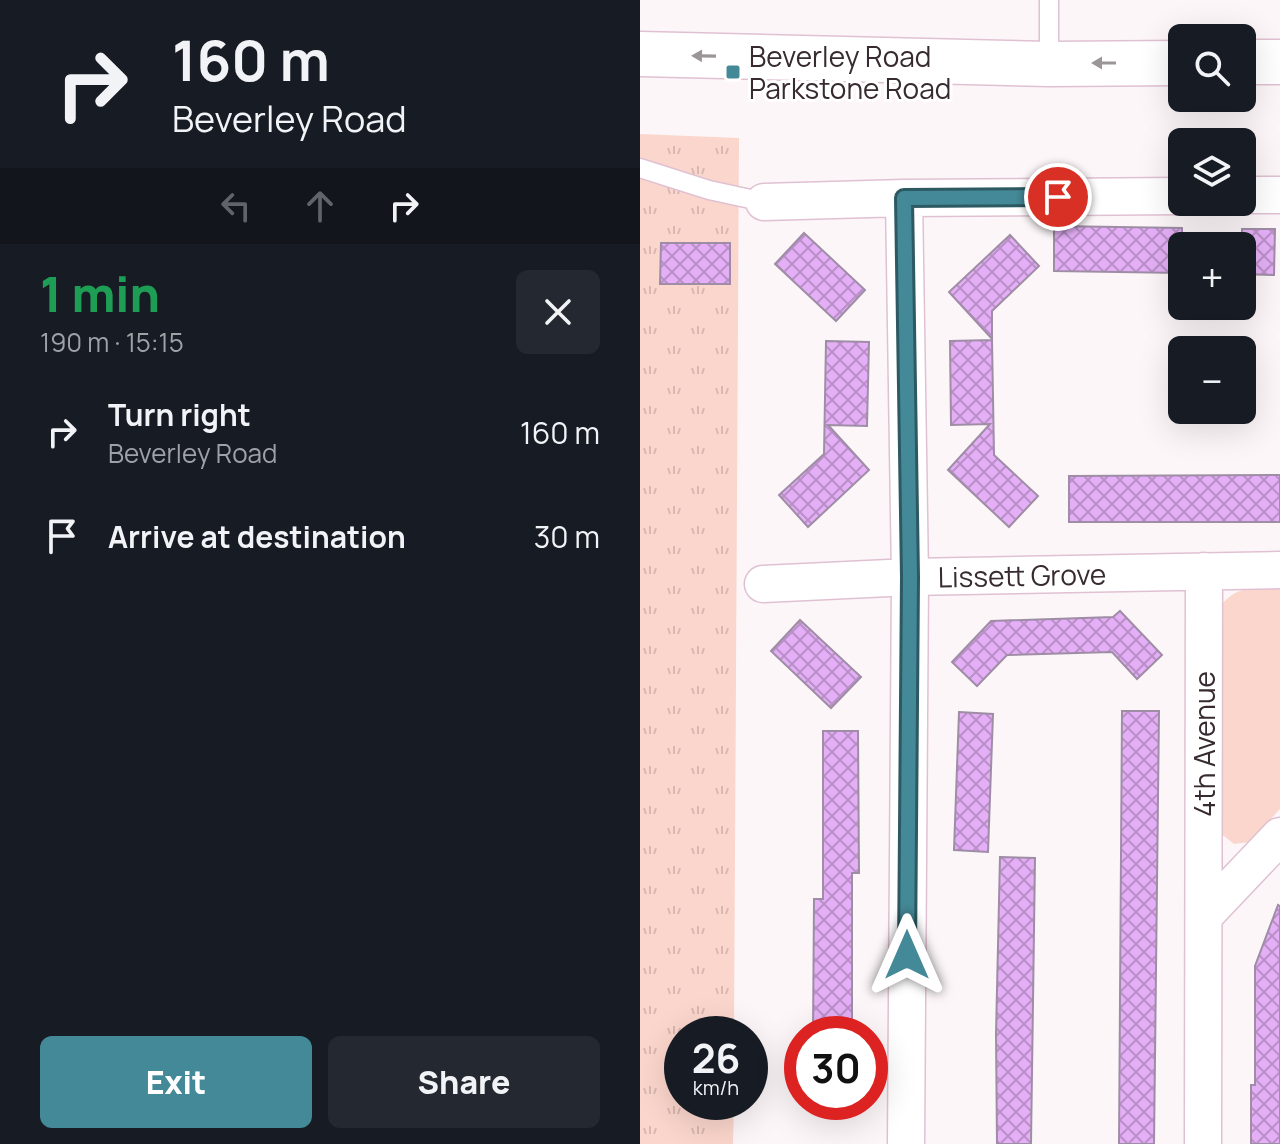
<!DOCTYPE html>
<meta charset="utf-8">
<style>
body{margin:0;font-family:Manrope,sans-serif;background:#242831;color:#f1f3f6;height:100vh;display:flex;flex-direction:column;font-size:30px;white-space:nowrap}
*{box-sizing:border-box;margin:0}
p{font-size:26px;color:#9ea1a6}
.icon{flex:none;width:44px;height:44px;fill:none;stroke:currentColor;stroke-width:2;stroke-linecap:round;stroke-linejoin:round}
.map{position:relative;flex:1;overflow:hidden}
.sheet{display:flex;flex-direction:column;background:#171b24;width:640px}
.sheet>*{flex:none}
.guide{background:#171b24;color:#f1f3f6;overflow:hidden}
.tools{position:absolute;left:528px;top:24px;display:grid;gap:16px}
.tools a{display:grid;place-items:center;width:88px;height:88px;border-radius:12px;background:#171b24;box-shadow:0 8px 32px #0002;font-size:40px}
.speed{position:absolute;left:24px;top:1016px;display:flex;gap:16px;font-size:40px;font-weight:700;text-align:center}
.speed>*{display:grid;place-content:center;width:104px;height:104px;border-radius:50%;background:#171b24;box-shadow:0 8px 32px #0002;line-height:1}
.speed small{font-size:20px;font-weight:400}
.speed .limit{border:12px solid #d22;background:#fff;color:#111}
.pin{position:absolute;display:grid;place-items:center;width:68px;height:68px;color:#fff;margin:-34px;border:4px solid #fff;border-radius:50%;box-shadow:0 2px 8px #0007}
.me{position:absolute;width:88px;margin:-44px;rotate:0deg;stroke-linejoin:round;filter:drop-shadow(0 0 6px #0008)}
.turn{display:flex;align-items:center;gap:28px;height:168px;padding:0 40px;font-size:36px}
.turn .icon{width:104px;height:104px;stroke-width:2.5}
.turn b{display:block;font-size:56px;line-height:68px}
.lanes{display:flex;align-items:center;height:76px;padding:0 40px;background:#0003;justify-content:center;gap:40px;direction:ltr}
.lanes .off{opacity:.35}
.round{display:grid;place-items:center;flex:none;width:84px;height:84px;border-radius:12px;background:#242831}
.headline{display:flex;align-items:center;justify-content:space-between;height:136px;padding:0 40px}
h1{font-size:48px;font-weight:800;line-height:60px;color:#1e9e55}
.action{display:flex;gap:16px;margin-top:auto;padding:16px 40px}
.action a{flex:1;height:92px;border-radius:12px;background:#448997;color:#fff;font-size:32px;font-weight:800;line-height:92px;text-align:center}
.action a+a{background:#242831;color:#f1f3f6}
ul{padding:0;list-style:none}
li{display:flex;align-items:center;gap:24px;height:104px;padding:0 40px}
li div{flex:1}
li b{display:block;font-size:30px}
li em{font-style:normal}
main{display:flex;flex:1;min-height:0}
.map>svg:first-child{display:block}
</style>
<main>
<section class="sheet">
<div class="guide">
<div class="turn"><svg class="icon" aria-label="right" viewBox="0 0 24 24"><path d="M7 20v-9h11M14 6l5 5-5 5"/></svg><div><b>160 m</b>Beverley Road</div></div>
<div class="lanes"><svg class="icon off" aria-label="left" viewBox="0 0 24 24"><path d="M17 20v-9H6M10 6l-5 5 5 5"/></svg><svg class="icon off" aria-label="ahead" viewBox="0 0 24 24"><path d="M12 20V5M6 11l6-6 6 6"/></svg><svg class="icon" aria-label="right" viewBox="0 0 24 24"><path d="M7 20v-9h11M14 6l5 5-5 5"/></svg></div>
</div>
<div class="headline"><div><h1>1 min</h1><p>190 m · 15:15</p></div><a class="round"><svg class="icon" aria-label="close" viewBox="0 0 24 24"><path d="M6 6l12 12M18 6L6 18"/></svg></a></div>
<ul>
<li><svg class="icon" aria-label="right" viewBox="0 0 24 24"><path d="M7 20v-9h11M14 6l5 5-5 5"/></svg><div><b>Turn right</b><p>Beverley Road</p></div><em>160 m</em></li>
<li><svg class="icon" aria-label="arrive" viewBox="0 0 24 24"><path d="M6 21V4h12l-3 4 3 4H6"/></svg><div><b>Arrive at destination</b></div><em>30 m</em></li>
</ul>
<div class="action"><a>Exit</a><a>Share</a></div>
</section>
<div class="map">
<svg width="640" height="1144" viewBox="0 0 640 1144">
<defs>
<pattern id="park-tufts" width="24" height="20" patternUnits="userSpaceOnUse" patternTransform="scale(2)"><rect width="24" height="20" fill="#fbd6cc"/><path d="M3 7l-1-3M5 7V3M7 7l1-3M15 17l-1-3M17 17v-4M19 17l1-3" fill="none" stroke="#d8b8b0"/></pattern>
<pattern id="building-cross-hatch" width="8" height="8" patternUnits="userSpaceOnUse" patternTransform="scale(2)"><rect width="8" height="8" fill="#e4aff6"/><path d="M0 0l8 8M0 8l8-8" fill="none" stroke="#ba8fc8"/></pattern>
</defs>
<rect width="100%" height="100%" fill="#fcf6f9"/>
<!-- grass -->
<path fill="#fbd6cc" d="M640,587V809L610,842L594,844L579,832L576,612C594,585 610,588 640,587Z"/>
<!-- park -->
<path fill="url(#park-tufts)" d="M0,134L99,138L94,1034H42V1102H94L93,1144H0Z"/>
<!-- building -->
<path fill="url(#building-cross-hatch)" stroke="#9f8da6" stroke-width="2" d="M414,226L542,228V273L414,271Z
M602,229H635L634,275L602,274Z
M164,233L225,290L196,321L135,264Z
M370,235L399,266L352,311V339L309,292Z
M21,243H90V284H20Z
M352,340L354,455L398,496L369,527L308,470L350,424L311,425L310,341Z
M186,341L229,342L227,426L188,425L229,470L168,527L139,495L184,454Z
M640,475V522H429V476Z
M480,611L522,655L497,679L472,652L367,655L337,686L312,662L351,621L473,617Z
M160,620L221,677L191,708L131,651Z
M482,711H519L514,1144H479Z
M319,712L353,714L348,852L314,850Z
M183,731H218L219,873H212V1034H173L174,899H183Z
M360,857L395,858L391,1144H357L356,1034Z
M638,905L640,906V1144H611V1085H615V966Z"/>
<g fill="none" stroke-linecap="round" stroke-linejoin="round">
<!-- lane casing -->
<g stroke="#e0c1d2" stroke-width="21">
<path id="lane" d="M409,64V0
M0,168L69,190L124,202"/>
</g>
<!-- street casing -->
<g stroke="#e0c1d2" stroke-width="39">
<path id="street" d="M602,195H640
M264,198L270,577L266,1144
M124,202L264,198L542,196
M123,584L270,577L640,570
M564,916L640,836
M563,1144L564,571"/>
</g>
<!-- primary casing -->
<g stroke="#e0c1d2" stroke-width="47">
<path id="primary" d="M0,54L409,64L542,63
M602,62H640"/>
</g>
<!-- lane -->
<use href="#lane" stroke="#fff" stroke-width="18"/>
<!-- street -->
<use href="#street" stroke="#fff" stroke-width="36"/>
<!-- primary -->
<use href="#primary" stroke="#fff" stroke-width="44"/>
</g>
<!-- one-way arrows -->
<defs><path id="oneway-solid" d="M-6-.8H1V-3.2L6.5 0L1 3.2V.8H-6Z" transform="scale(2)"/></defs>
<g fill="#9b9598">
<use href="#oneway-solid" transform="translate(64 56) rotate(-179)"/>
<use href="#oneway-solid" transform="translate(464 63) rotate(180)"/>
</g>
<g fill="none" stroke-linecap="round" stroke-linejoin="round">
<!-- route casing -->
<g stroke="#2c5962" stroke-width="20">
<path id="route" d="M267,955L270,577L264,198L418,197"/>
</g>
<!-- route -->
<use href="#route" stroke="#448997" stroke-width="14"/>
</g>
<!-- markers -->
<rect fill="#448997" stroke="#fff" stroke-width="3" x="85" y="64" width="16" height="16" rx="4"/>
<g text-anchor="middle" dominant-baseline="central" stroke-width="6" stroke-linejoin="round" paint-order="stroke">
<!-- poi labels -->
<g font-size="28" fill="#372b31" stroke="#fff" text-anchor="start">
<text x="109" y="56">Beverley Road<tspan x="109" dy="32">Parkstone Road</tspan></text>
</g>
<!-- street labels -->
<g font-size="28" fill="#372b31" stroke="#fff">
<text transform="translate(382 575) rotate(-1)">Lissett Grove</text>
<text transform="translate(564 744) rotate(-90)">4th Avenue</text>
</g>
</g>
</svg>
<div class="tools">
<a><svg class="icon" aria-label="search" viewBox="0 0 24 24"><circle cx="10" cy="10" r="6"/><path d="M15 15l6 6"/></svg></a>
<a><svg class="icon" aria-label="layers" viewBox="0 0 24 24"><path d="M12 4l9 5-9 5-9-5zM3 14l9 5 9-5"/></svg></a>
<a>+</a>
<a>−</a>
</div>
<div class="speed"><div>26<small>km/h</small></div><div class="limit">30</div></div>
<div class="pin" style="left:418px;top:197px;background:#d93025"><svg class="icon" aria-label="arrive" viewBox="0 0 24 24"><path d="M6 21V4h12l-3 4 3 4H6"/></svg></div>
<svg class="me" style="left:267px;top:955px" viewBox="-20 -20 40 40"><path d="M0-17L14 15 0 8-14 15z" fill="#448997" stroke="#fff" stroke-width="4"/></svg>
</div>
</main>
